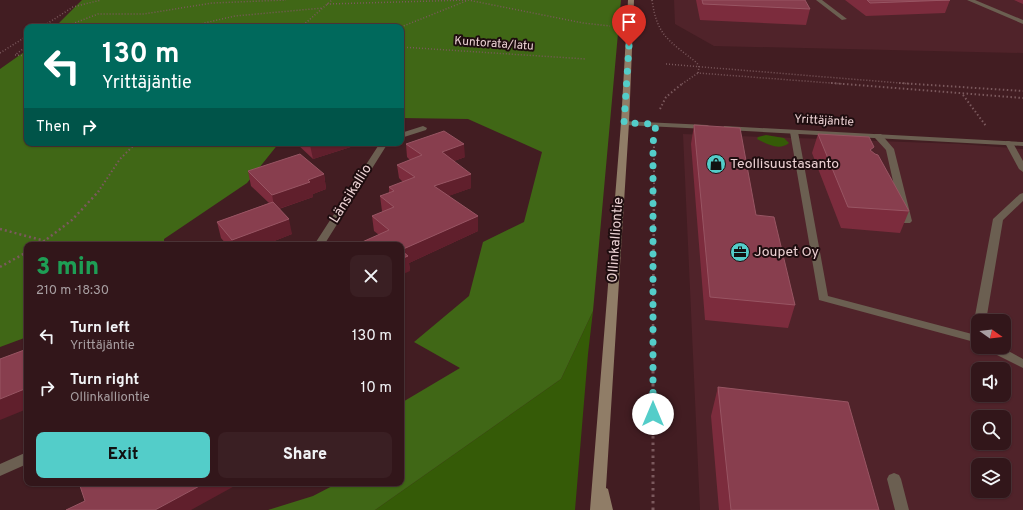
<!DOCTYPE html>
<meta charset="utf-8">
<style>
body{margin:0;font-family:Overpass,sans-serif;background:#3a1f23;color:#f1f3f6;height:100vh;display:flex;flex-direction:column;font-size:15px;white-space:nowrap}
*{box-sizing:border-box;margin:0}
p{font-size:13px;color:#a89fa2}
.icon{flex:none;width:22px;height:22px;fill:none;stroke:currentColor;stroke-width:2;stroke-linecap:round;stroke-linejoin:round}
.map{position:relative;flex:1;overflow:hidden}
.panel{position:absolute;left:24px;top:242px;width:380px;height:244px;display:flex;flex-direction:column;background:#32161a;border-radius:8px;box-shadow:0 1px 3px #0004,0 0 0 1px #4d3539}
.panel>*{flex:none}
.banner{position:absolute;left:24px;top:24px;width:380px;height:122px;border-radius:8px;box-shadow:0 1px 3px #0004,0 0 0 1px #4d3539;background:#00695c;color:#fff;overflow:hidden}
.needle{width:26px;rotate:104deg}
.fabs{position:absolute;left:971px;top:314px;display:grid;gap:8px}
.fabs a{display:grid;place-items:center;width:40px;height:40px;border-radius:8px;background:#32161a;box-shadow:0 1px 3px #0004,0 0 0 1px #4d3539;font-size:20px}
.pin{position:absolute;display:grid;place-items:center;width:34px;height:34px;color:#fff;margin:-41px -17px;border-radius:50% 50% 50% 0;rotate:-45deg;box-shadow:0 0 4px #0007}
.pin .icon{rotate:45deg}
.me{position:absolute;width:44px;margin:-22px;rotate:0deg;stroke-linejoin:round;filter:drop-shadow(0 0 3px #0008)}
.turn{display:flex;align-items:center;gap:14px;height:84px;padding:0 12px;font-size:18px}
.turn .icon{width:52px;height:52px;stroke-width:2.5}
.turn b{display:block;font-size:28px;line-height:34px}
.then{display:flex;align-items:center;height:38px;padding:0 12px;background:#0003;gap:8px;font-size:15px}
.round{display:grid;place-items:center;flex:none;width:42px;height:42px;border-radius:8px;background:#3a1f23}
.head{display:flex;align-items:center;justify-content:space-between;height:68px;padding:0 12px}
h1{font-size:24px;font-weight:800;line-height:30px;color:#1e9e55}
.action{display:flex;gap:8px;margin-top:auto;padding:8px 12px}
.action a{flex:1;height:46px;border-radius:8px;background:#53cdc9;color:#111;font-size:16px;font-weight:800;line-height:46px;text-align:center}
.action a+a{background:#3a1f23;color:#f1f3f6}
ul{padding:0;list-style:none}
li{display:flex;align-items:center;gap:12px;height:52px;padding:0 12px}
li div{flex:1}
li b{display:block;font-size:15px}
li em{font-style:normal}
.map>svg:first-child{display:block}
</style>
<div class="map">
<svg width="1023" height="510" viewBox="0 0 1023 510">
<rect width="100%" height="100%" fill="#421d22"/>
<!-- built -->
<path fill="#50232a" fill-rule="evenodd" d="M674,0H1023V53L714,46L675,24Z
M683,134L960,144L1023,149V510H700ZM978,321H1004V347H978ZM978,369H1004V395H978ZM978,417H1004V443H978ZM978,465H1004V491H978Z"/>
<!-- green -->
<path fill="#355b07" d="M766,135L784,138L789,143C779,151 767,144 757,139L758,137Z
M593,311L588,354L575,510H375L561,379Z"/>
<!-- forest -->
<path fill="#406716" d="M82,0H621L593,311L561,379L375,510H268L313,496L338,483H401V403L460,368L414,342L469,296L483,242L524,222L542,152L468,119L401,118V27H55Z
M27,50V143H279L247,183L164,239V245H27V337L0,347V69Z"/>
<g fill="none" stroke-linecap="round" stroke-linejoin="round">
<!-- path-far3 -->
<path stroke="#7b595d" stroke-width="1.5" stroke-dasharray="1 2" stroke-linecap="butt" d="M652,0C657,37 670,41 697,63L699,67L698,73L844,84
M327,4L468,0L583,23L610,26
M42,27L73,7L101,0
M64,27L98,14H144L212,3L286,0
M187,27L235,16L323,8
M301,27L332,0
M401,27L466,1
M27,46L15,55L27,56
M401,47L586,59
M0,53L27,36
M666,64L912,84
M682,84L698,73"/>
<!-- path-far2 -->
<path stroke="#7b595d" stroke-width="2" stroke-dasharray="1.5 2.5" stroke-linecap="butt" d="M831,83L1023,98
M899,83L1023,91
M963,95L986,126
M660,109L666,97L683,83
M98,192L120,159L136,143
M654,192V139"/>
<!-- path-far1 -->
<path stroke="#7b595d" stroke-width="2.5" stroke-dasharray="2 3" stroke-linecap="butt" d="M0,229L45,241
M39,245L72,220L99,191
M0,267L27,252
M653,331L654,191"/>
<!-- path -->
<path stroke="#7b595d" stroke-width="3" stroke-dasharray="2.5 4" stroke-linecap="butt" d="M653,510V330"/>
<!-- lane -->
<path fill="#6b5f51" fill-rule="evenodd" d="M816,0H822L847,19L842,20Z
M967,0H975L1023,20V24Z
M791,130H797L798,132L828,296L972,334L974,331L978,330V343L819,300L790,132Z
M875,134H881L894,149L912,221L910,223H904L902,221L886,150L875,138Z
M1006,141H1009L1013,143L1023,161V172L1019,169L1005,143Z
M1023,193V201L1003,220L986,321H978V324H976L974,321L993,219L1020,194Z
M985,347H1001L1023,359V368L987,350Z
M894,473L899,475L901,479L909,510H895L887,479L889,475Z"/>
<!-- street -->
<path fill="#6b5f51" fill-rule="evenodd" d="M622,121L707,125L711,127L707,129L625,125H622Z
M423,126L427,128L426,130L401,138V133Z
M724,126L1023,142V146L727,130L723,128Z
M380,143H388L324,245H314Z
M27,452V464L0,476V464Z"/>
<!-- secondary -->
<path fill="#907d67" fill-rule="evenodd" d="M628,0H634L629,123L606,488L608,489L613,510H590L621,123Z"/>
</g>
<!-- wall -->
<path fill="#7c2c3d" d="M696,0H805L810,9L806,25L700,20Z
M845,0H950L945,13L866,16Z
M1014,0H1023V4Z
M694,125L756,215L795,305L788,328L705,320L691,144Z
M818,134L872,152L909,211L900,233L841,228L812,153Z
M296,143H360V144L313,159Z
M406,144L465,157L454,161L471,188L448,196L478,216V231L409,263L410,271L401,245H360V243L379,235L374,231L372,216L383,212L382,211L380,196L389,193V187L403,182L399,178L397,165L410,160L407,157Z
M248,171L324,174L326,189L313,194V197L279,209L292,234L264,245H227L221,238L217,222L269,203L251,186Z
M718,387L879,510H719L711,416Z"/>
<!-- shaded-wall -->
<path fill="#601f2c" d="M316,143H360V144L313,159L310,145Z
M464,144L465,157L443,165L442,152Z
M324,174L326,189L313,194V197L275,210L272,195L308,180Z
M471,174V188L435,201L434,186Z
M478,216V231L409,263L410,271L401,275V250Z
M289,219L292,234L264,245H233L232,240Z
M27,388V409L0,420V399Z
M205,483H240L191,510H155Z"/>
<!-- building -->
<path fill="#883e4e" stroke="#985563" d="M702,0H805L810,9L703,4Z
M867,0H950L870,3Z
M694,125L740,128L756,215L774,217L795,305L710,297Z
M444,131L464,144L442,152L471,174L434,186L478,216L401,250L408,256L401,259V245H362L360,243L389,230L372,216L394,207L380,196L394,191L389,187L415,177L397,165L422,155L406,144Z
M818,134L869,137L874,147L870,150L875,154L878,155L909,211L848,207Z
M308,143H316L310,145Z
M300,154L324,174L308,180L310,182L272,195L248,171Z
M273,202L289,219L232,240L217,222Z
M27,349V388L0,399V359Z
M718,387L848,402L879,510H731Z
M79,483H205L155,510H66L85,501Z"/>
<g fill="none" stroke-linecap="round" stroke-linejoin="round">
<!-- route -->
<path stroke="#53cdc9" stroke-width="7" stroke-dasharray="0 12.6" d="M629,46L624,123L656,124L653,143V414"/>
</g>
<!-- icons -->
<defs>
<g id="shop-disc" transform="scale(1)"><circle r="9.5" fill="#53cdc9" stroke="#1e0d0f"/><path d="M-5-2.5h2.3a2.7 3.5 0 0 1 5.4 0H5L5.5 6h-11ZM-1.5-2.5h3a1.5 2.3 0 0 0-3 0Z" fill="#111"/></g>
<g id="office-disc" transform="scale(1)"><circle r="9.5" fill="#53cdc9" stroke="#1e0d0f"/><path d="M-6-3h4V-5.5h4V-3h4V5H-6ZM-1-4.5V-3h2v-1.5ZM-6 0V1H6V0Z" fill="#111"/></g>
</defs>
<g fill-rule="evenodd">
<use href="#shop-disc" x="716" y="164"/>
<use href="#office-disc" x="740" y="252"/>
</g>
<g text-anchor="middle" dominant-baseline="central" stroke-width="4" stroke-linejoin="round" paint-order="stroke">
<!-- far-street labels -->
<g font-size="12" fill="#ecd2d4" stroke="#1e0d0f">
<text transform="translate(494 44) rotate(4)">Kuntorata/latu</text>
<text transform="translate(824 121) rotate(3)">Yrittäjäntie</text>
</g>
<!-- poi labels -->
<g font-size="14" fill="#ecd2d4" stroke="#1e0d0f" text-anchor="start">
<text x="730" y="164">Teollisuustasanto</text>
<text x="754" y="252">Joupet Oy</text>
</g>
<!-- street labels -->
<g font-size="14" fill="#ecd2d4" stroke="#1e0d0f">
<text transform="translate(351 194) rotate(-58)">Länsikallio</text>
<text transform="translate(616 240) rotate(-86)">Ollinkalliontie</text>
</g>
</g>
</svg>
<div class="fabs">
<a><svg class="needle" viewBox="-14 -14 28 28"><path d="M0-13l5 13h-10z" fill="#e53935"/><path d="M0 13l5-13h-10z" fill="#a89fa2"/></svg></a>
<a><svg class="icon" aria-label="sound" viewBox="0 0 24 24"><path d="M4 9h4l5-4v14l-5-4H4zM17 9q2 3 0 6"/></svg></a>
<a><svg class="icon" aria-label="search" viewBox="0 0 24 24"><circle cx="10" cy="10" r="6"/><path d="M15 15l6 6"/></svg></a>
<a><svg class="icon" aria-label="layers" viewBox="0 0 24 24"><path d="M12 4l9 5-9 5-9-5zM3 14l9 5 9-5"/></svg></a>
</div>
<div class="pin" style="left:629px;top:46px;background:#d93025"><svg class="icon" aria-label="arrive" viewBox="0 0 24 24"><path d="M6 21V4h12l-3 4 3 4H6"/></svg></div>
<svg class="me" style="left:653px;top:414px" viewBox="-20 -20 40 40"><circle r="19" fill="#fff"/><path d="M0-13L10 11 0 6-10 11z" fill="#53cdc9"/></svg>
<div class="banner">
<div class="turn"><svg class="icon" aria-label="left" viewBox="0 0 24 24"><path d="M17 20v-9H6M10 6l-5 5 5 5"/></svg><div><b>130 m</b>Yrittäjäntie</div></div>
<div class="then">Then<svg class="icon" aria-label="right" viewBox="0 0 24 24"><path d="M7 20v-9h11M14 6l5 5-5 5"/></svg></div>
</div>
<section class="panel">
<div class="head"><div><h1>3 min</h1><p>210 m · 18:30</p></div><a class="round"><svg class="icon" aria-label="close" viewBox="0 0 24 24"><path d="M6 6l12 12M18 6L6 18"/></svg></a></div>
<ul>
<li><svg class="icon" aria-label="left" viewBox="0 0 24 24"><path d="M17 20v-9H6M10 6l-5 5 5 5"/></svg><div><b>Turn left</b><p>Yrittäjäntie</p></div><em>130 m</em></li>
<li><svg class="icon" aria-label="right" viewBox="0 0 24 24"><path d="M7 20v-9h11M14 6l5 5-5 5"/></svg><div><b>Turn right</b><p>Ollinkalliontie</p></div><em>10 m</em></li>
</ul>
<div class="action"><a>Exit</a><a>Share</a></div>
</section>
</div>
